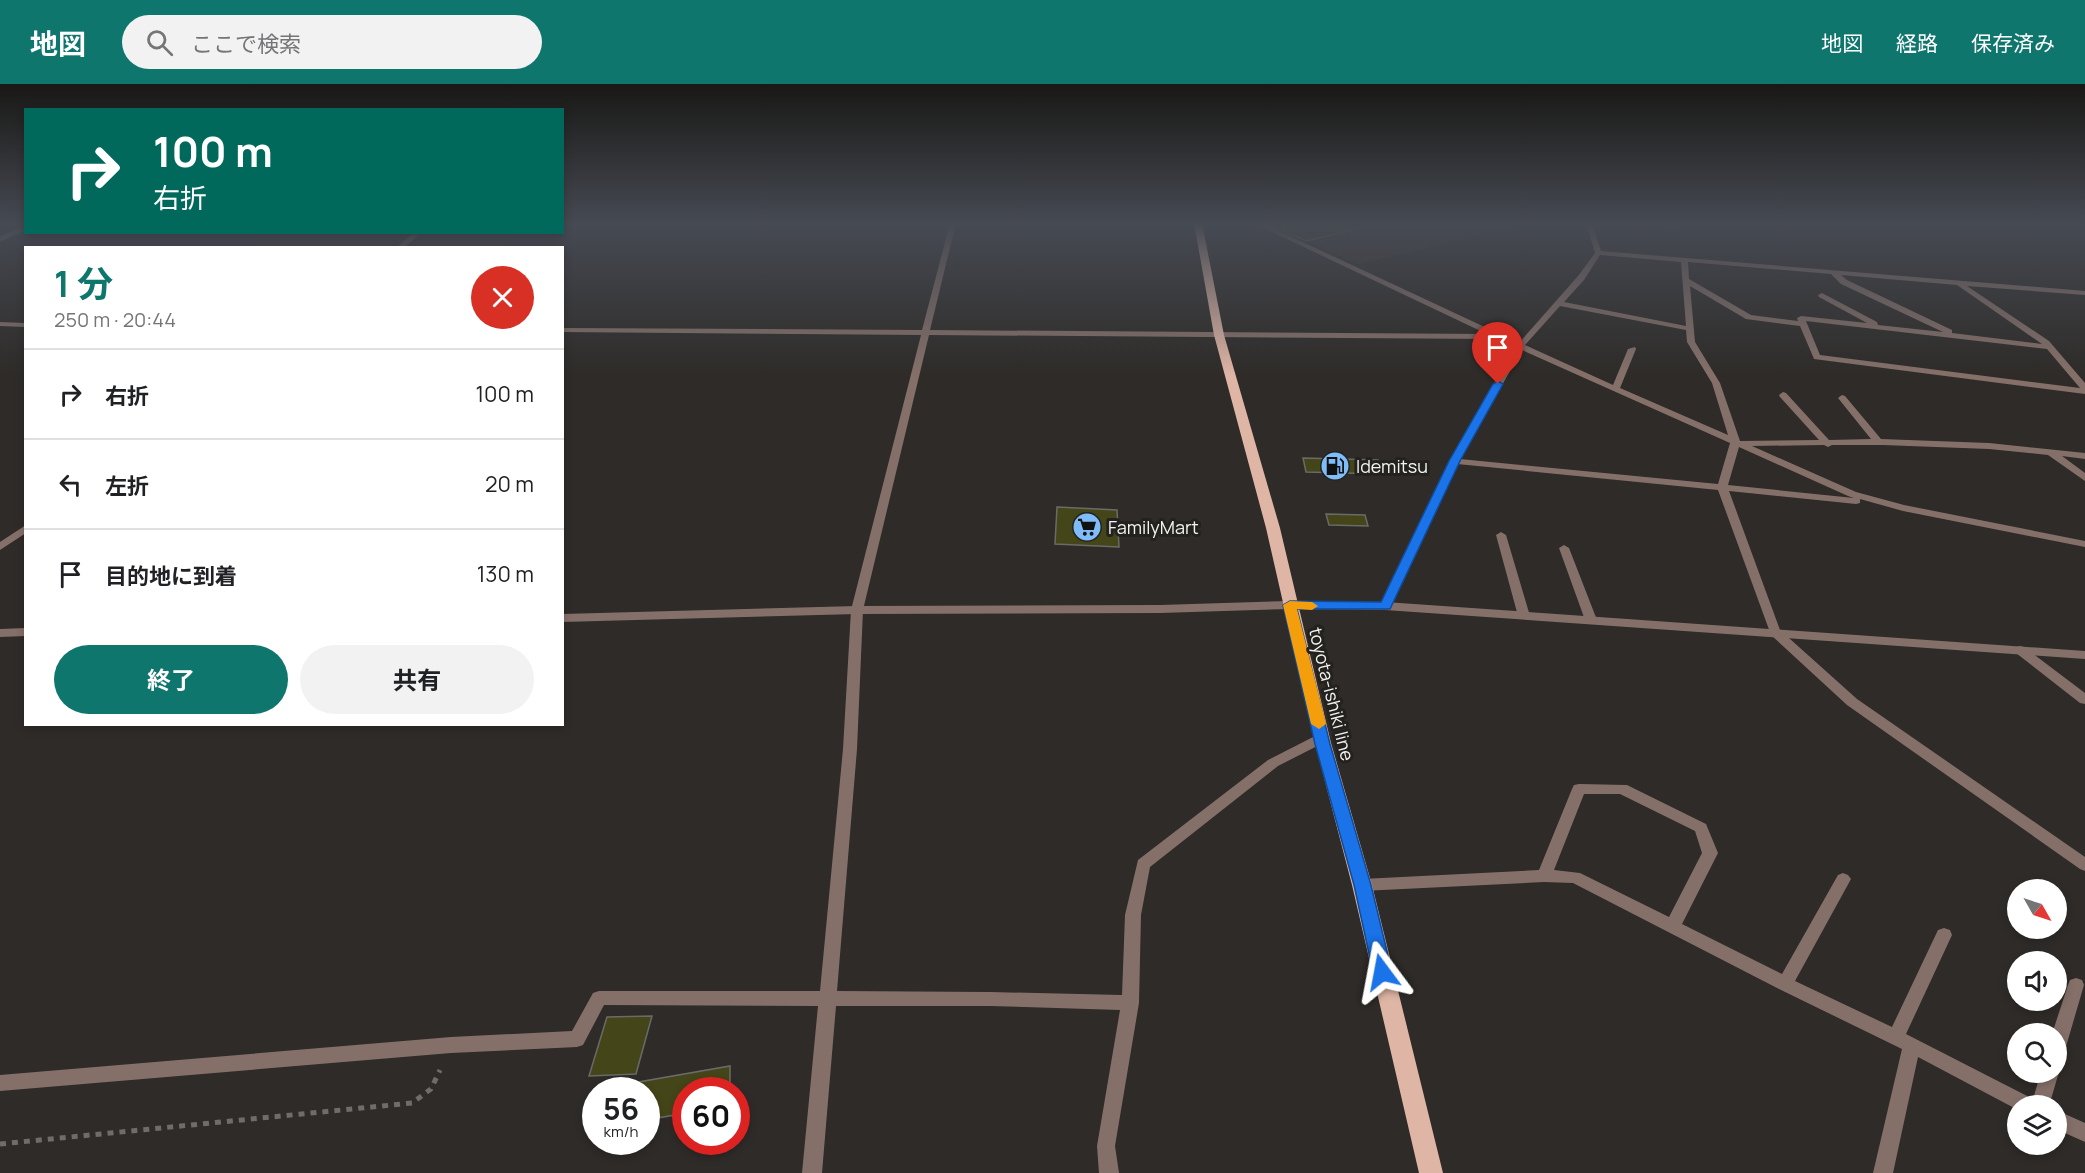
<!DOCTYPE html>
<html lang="ja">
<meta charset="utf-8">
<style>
body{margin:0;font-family:Manrope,"Noto Sans JP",sans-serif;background:#f2f2f2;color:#202124;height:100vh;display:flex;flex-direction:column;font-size:22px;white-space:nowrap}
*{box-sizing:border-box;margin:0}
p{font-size:20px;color:#757577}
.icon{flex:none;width:33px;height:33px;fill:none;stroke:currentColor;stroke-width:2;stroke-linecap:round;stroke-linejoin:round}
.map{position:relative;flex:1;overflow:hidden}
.sheet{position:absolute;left:24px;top:162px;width:540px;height:480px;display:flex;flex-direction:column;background:#fff;border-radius:0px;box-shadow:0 3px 9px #0003}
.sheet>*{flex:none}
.guide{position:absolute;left:24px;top:24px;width:540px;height:126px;border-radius:0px;box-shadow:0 3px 9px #0003;background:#00695c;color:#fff;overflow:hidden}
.needle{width:39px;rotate:129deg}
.tools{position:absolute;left:2007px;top:795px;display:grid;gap:12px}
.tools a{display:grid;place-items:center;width:60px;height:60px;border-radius:50%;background:#fff;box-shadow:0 3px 9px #0003;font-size:30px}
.speed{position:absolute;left:582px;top:993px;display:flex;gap:12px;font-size:30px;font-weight:700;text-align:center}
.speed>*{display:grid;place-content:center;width:78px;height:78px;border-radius:50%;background:#fff;box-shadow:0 3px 9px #0003;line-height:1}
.speed small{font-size:15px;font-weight:400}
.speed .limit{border:9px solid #d22;background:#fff;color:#111}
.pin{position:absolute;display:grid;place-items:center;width:51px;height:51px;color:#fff;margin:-62px -26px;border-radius:50% 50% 50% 0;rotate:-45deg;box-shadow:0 0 6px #0007}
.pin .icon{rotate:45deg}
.me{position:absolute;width:66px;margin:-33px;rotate:347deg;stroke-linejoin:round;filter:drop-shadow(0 0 4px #0008)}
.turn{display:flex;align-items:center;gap:21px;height:126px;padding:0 30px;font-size:27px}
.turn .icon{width:78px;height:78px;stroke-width:2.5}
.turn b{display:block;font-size:42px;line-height:51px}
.round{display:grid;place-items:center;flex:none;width:63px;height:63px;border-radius:32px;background:#f2f2f2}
.overview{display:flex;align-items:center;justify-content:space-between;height:102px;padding:0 30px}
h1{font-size:36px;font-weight:700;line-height:45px;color:#0f766e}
.cta{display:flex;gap:12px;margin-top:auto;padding:12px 30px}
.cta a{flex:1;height:69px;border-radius:36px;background:#0f766e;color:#fff;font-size:24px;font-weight:700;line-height:69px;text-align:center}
.cta a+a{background:#f2f2f2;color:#202124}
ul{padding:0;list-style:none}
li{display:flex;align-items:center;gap:18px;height:90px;padding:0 30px;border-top:2px solid #e0e0e0}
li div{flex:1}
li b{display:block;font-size:22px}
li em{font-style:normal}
header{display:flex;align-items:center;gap:36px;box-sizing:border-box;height:84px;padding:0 30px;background:#0f766e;color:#fff}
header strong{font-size:28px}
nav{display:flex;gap:33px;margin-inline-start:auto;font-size:21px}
.search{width:420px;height:54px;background:#f2f2f2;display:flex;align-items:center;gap:15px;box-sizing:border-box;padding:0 21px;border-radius:33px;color:#757577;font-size:22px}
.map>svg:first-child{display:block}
</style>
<header>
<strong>地図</strong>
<div class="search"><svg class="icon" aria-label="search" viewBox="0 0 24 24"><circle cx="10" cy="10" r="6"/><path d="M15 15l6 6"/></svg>ここで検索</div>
<nav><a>地図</a><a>経路</a><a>保存済み</a></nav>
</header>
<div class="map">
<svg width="2085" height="1089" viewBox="0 0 2085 1089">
<rect width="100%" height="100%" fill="#2e2b28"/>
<!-- built -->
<path fill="#3a342c" d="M1266,139H1534L1358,180Z"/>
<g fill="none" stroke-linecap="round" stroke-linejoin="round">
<!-- stream -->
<path stroke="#628362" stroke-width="5" d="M0,155L26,144"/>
</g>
<!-- building -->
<path fill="#444519" stroke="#6a6b67" stroke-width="1.5" d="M1266,139H1383L1306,157Z
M1303,374L1378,376L1383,390L1306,388Z
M1057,423L1117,426L1119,463L1055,460Z
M1326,430L1365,431L1368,442L1329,441Z
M652,932L636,990L589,992L607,933Z
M730,982V1006H686V1029L646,1036V1006H616V1002Z"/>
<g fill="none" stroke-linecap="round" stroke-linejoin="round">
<!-- path -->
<path stroke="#6f6c6a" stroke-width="5" stroke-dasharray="6 6" stroke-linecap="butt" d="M0,1060L412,1019L431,1005L440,986"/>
<!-- minor -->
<path fill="#857069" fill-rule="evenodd" d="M950,139H956L930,246L1487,250L1253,139H1262L1519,259L1578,192L1595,169L1586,139H1592L1601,167L2085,207V211L1967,202L2049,257L2085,299V310L1814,275L1800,242L1746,235L1690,202L1695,258L1720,299L1740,357L1819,356L1780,313L1779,311L1783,308L1786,309L1829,356L1871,355L1838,314L1842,311L1845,312L1881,355L1989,359L2085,369V375L2062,372L2085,389V397L2048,371L1989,365L1883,361H1832L1828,363L1824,361L1752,362L1856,408L1904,421L2085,457V463L1903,427L1860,415V419L1856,420L1729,407L1780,546L1857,615L2085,773V787L2080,785L1847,621L1771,551L1718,406L1457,380L1391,522L1385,526L1381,524L1379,522L1449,377L1515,263L1498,255L929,251L863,526L857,665L837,907L990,908L1122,911L1125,831L1138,776L1268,676L1317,651H1327L1329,654L1327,657L1278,682L1150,783L1141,831L1139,919L1115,1062L1119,1089H1099L1097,1062L1120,926L990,922H836L822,1089H802L818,922L604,921L583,961L577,963L451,969L0,1007V991L451,953L572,947L593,909L599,907H820L843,665L851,526L921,251L562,248V244L922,246ZM1600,171L1681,178L1686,242L1564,218L1584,196ZM1688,178L1831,190L1841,200L1943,248L1878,241L1877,238L1822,209L1818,211L1819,213L1867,239L1801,232L1797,234L1798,237L1751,231L1689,195ZM1841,191L1957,201L2042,260L1952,249V246L1847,196ZM1560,222L1686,246L1687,258L1712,299L1728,351L1620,304L1636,265L1635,263L1628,265L1613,301L1525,261ZM1806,237L2047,265L2080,304L1820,271ZM1522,266L1730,359L1718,400L1460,375ZM1739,363L1848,412L1854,414L1728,401Z
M1605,139H1662L1679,142L1676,144Z
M414,148H422L404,164H396Z
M0,238L26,239V243L0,242Z
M26,441V449L0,466V458Z
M1501,448L1506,451L1530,532L1528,535H1520L1518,532L1496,451Z
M1564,461L1569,464L1597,536L1595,539L1591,540L1585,536L1559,464Z
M2020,562L2024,563L2085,609V620L2080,619L2016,569L2014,566L2016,563Z
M1579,700L1627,701L1706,740L1718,769L1682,840L1782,890L1838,791L1843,789L1848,791L1851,795L1795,897L1892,943L1938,846L1944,844L1950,846L1952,851L1906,950L2033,1015L2041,988H2056V982L2059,988L2049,1022H2018V1026L1918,973L1893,1089H1873L1902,965L1779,905L1573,799L1544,798L1362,807L1357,805L1354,801L1357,797L1362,795L1539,786L1572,705L1574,701ZM1584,710H1620L1695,747L1702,769L1669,833L1580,789L1554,786Z
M2076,894L2082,896L2084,901L2065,966L2062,972L2056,974V950H2052L2068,901L2070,896Z
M2056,1026L2085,1039V1058L2056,1045Z"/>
<!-- tertiary -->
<path fill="#857069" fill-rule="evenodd" d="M1290,517L1385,518L2085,567V575L1385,526L1290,525L1160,529L857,530L562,538V530L857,522L1160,521Z
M26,544V552L0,553V545Z"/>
<!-- primary -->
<path fill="#dfb5a5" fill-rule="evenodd" d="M1194,139H1202L1224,251L1280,444L1331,659L1372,801L1443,1089H1419L1352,801L1315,659L1266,444L1214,251Z"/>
</g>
<!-- sky -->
<linearGradient id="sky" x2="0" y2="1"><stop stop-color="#191816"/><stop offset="0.48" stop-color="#464a53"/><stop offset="1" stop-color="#464a53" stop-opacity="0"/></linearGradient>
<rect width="2085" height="292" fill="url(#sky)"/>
<!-- route -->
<path fill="#1a73e8" stroke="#114b97" stroke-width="1.5" d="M1498,297L1503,300L1460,377L1390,525H1297L1330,660L1371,801L1392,888L1389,894L1382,896L1375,894L1373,888L1354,801L1315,660L1283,521L1290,517L1381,518L1449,377L1493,300Z"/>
<!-- slow -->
<path fill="#f59e0b" d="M1290,517L1312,518L1318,522L1312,526L1297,525L1326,640L1319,645L1311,640L1283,521Z"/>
<!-- icons -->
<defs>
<g id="fuel-disc" transform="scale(1.5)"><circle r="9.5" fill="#7ebdf9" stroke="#24221f"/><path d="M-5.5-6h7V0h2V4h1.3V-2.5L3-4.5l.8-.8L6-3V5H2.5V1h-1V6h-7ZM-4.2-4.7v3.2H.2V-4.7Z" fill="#111"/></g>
<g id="supermarket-disc" transform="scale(1.5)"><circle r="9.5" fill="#7ebdf9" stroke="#24221f"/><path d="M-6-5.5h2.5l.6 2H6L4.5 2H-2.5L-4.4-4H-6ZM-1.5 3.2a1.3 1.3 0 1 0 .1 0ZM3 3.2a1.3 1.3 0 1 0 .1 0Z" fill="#111"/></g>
</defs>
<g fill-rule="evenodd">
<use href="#fuel-disc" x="1335" y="382"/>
<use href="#supermarket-disc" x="1087" y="443"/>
</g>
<g text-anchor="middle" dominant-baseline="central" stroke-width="6" stroke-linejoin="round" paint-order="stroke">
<!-- poi labels -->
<g font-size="18" fill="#f5f3f1" stroke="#24221f" text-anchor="start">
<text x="1356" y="382">Idemitsu</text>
<text x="1108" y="443">FamilyMart</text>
</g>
<!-- street labels -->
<g font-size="18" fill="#f5f3f1" stroke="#24221f">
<text transform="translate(1332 610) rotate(76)">toyota-ishiki line</text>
</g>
</g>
</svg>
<div class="tools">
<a><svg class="needle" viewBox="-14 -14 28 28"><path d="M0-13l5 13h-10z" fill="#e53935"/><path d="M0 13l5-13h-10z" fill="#757577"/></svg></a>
<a><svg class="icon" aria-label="sound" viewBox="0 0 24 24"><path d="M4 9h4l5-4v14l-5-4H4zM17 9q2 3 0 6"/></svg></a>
<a><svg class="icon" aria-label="search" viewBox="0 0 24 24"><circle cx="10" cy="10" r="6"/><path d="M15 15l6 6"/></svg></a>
<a><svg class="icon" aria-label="layers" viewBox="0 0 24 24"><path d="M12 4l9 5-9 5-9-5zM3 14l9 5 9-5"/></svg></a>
</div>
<div class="speed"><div>56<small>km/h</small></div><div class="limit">60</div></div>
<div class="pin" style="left:1498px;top:300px;background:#d93025"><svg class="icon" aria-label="arrive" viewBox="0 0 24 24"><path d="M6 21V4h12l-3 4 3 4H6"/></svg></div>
<svg class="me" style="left:1382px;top:888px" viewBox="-20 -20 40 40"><path d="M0-17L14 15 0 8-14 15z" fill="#1a73e8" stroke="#fff" stroke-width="4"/></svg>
<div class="guide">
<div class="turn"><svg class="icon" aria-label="right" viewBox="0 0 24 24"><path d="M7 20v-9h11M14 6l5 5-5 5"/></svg><div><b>100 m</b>右折</div></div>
</div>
<section class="sheet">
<div class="overview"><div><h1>1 分</h1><p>250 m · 20:44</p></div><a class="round" style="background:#d93025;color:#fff"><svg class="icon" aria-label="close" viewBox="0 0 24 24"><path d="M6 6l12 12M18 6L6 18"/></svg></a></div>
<ul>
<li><svg class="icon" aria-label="right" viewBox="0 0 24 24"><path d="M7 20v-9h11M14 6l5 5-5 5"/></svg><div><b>右折</b></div><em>100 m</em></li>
<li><svg class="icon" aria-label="left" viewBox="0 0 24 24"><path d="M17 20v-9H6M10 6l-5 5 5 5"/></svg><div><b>左折</b></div><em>20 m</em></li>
<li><svg class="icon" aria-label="arrive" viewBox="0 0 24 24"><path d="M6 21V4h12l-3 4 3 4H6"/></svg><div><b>目的地に到着</b></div><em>130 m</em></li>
</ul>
<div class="cta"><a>終了</a><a>共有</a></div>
</section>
</div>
